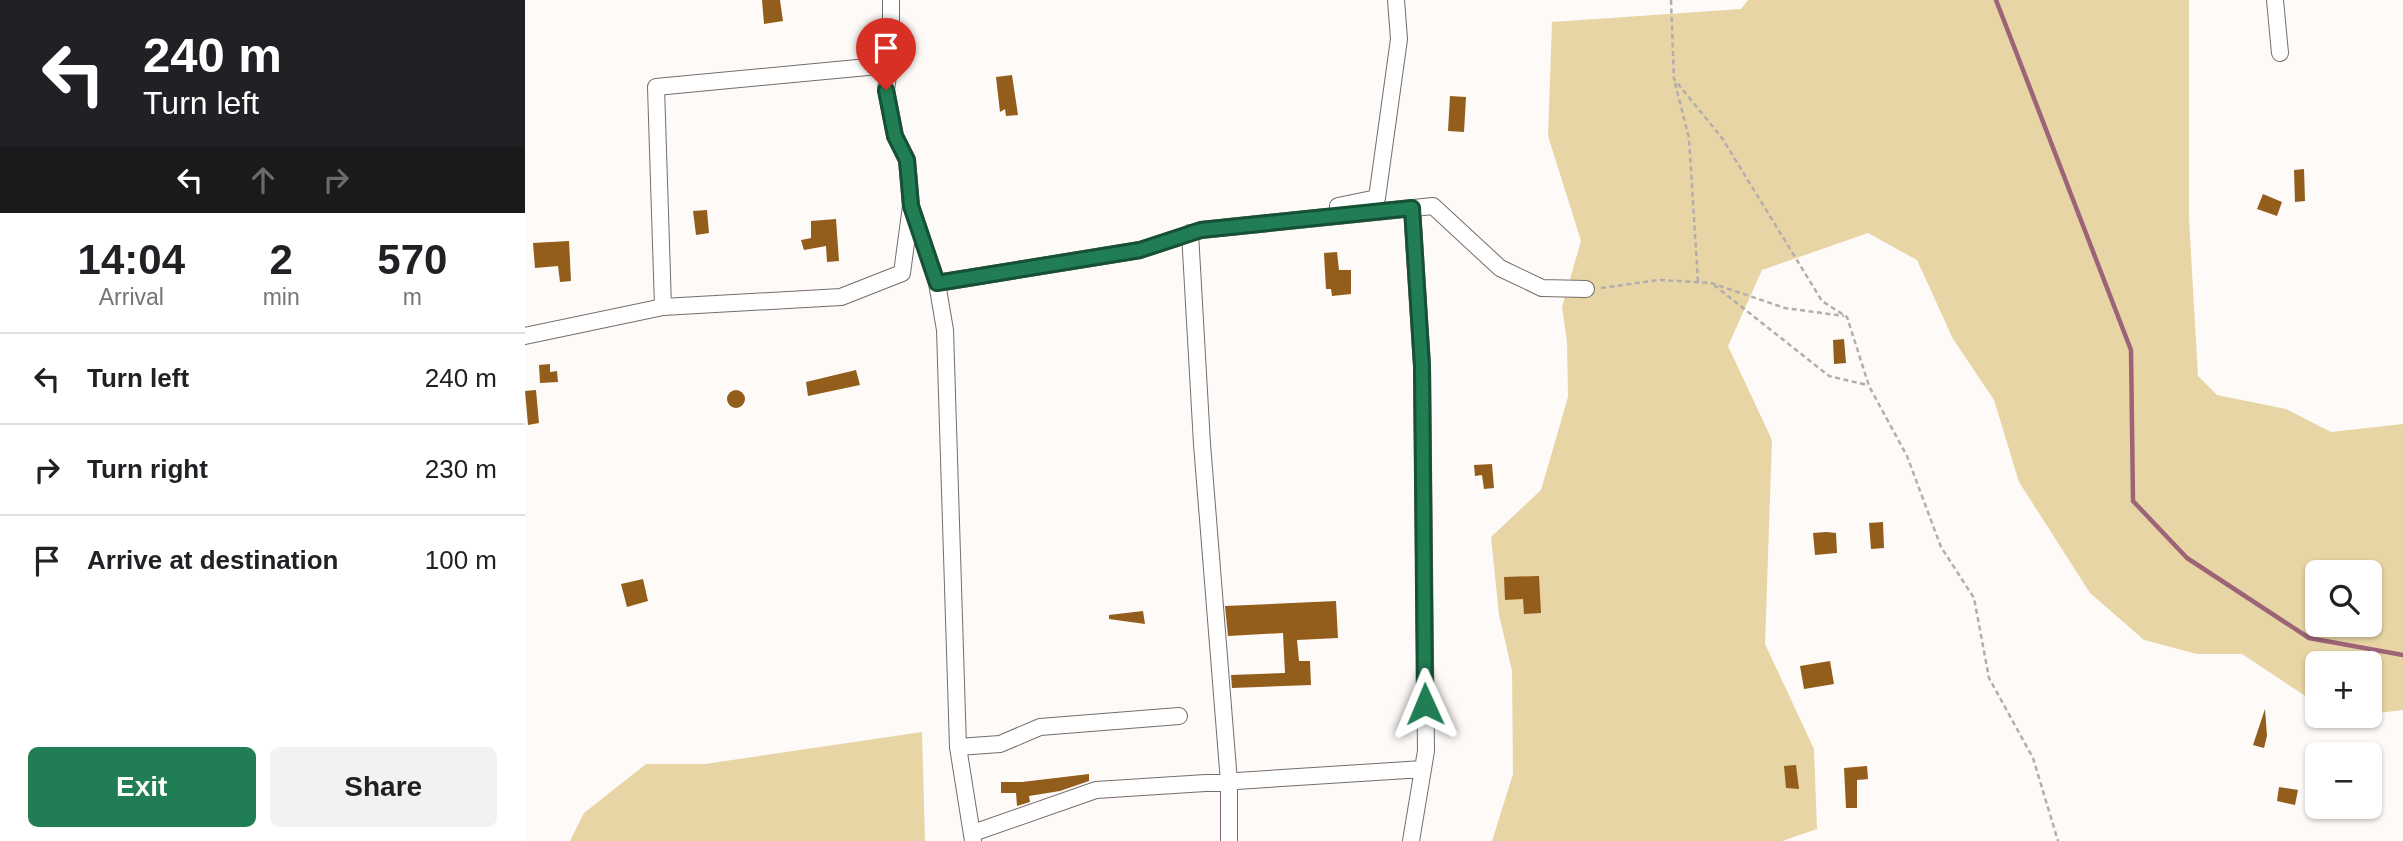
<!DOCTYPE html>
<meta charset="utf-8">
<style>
body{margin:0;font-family:Helvetica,sans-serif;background:#f2f2f2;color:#202124;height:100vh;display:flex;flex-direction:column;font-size:26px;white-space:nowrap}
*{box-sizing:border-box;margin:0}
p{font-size:23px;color:#757577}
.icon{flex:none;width:38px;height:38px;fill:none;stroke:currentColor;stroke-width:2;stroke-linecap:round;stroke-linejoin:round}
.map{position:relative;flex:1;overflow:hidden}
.side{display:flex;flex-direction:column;background:#fff;width:525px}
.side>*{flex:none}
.banner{background:#202124;color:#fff;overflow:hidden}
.buttons{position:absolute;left:1780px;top:560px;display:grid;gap:14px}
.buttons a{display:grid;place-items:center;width:77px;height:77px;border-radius:10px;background:#fff;box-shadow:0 2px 5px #0004;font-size:35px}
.pin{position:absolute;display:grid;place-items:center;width:60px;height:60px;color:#fff;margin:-72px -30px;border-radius:50% 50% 50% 0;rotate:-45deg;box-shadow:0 0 7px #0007}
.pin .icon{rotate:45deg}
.me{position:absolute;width:77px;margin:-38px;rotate:359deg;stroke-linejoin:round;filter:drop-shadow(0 0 5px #0008)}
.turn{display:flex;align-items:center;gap:24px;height:147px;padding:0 28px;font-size:32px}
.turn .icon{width:91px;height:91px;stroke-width:2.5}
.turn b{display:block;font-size:49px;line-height:60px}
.lanes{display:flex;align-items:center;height:66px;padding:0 28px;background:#0003;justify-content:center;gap:35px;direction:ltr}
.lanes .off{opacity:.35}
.eta{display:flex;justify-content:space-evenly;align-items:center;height:119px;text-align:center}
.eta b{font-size:42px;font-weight:700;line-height:49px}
.cta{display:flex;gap:14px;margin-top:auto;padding:14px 28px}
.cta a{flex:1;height:80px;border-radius:10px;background:#217d53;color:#fff;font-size:28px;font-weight:700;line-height:80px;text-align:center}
.cta a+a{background:#f2f2f2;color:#202124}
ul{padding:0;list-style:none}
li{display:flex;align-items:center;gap:21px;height:91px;padding:0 28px;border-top:2px solid #e0e0e0}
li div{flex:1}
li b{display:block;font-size:26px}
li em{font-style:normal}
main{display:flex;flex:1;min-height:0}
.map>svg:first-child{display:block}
</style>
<main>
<section class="side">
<div class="banner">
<div class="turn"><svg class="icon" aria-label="left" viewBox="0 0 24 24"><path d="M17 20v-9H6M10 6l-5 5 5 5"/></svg><div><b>240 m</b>Turn left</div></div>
<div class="lanes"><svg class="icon" aria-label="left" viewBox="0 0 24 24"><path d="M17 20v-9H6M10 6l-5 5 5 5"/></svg><svg class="icon off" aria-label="ahead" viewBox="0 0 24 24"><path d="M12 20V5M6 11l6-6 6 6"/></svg><svg class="icon off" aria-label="right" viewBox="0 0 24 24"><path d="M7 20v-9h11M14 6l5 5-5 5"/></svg></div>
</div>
<div class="eta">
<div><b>14:04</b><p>Arrival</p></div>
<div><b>2</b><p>min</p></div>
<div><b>570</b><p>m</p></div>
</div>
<ul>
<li><svg class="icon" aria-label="left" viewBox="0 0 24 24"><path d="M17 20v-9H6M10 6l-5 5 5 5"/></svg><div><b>Turn left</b></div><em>240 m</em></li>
<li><svg class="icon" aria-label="right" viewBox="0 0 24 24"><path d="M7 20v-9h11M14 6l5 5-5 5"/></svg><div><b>Turn right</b></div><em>230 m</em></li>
<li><svg class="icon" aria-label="arrive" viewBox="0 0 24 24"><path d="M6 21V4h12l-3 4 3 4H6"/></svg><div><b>Arrive at destination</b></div><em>100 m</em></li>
</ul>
<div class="cta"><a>Exit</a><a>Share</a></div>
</section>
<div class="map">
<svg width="1878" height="841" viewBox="0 0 1878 841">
<rect width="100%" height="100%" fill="#fefaf8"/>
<!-- green -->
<path fill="#e8d5a5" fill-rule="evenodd" d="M1223,0H1664V219L1673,376L1692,395L1761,409L1806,432L1878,424V710L1845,714L1844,663H1792L1791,703L1717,654H1672L1619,640L1565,593L1494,482L1469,400L1428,339L1392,260L1343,233L1237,270L1203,346L1247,440L1240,644L1289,749L1292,829L1257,841H967L988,774L987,671L974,615L966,537L1016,490L1043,397L1042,342L1037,307L1056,241L1023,136L1027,22L1216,9ZM1792,572H1844V625H1792Z
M397,732L400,841H45L59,813L121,764H180Z"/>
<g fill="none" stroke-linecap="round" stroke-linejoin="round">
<!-- stream -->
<path stroke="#9d6478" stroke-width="4.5" d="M1471,0L1606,350L1608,501L1662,558L1784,638L1878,655"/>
</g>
<!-- building -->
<path fill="#935d1b" d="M237,0H255L258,21L239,24Z
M487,75L493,115L481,116L480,109L475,112L471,77Z
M925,96L941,97L939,132L923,131Z
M1779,169L1780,201L1770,202L1769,170Z
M1738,194L1757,202L1752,216L1732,209Z
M182,210L184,233L171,235L168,211Z
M311,219L314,261L302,262L301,246L279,250L276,240L286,238V221Z
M44,241L46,281L35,282L33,266L10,268L8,243Z
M812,252L814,270H826V294L807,296L806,289H801L799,253Z
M1319,339L1321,363L1309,364L1308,340Z
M25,364V372L32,371L33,382L15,383L14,365Z
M331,370L335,385L283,396L281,382Z
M11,390L14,423L3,425L0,391Z
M202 399a9 9 0 1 1 18 0a9 9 0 1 1-18 0Z
M967,464L969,488L959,489L957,475L950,476L949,465Z
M1358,522L1359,548L1346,549L1344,523Z
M1301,532L1311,533L1312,553L1290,555L1288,533Z
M1014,576L1016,613L999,614L998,599L980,600L979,577Z
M118,579L123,601L102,607L96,584Z
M811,601L813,638L772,640L774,661H785L786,685L707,688L706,675L760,673L758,633L703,636L700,606Z
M618,611L620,624L584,619V615Z
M1305,661L1309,684L1279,689L1275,666Z
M1740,709L1742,736L1739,748L1728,745Z
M1271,765L1274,789L1261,788L1259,766Z
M1342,766L1343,779L1332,780V808H1321L1319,768Z
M564,774V781L535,791L504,796L505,802L492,806L491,793H476V782H497Z
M1754,787L1773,790L1770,805L1752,801Z"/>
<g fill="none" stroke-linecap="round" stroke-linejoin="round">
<!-- minor casing -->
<g stroke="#766d6a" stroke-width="18">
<path id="minor" d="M1750,0L1755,53
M386,206L412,283L615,250L676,230L908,206L975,268L1017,288L1061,289
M813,206L852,198L874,39L871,0
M665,233L677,444L704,782V841
M412,283L420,330L433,747L448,841
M138,307L131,87L364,65
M0,336L138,307L316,297L377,273L386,206L382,160L370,136L361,90L366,53V0
M433,747L475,744L515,727L654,716
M448,833L571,790L898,769
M886,841L901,751L897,366L887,208"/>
</g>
<!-- path -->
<path stroke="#b2aeac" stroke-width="2.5" stroke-dasharray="5 3.5" stroke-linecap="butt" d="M1146,0L1149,79L1197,138L1297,301L1322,317L1344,386L1382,456L1416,547L1449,598L1464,678L1508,758L1533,841
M1150,83L1164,138L1173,282
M1189,285L1304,376L1342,385
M1076,288L1134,280L1186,283L1260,308L1319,316"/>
<!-- minor -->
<use href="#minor" stroke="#fff" stroke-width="16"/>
</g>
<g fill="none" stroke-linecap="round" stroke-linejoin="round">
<!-- route casing -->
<g stroke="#155136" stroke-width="18">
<path id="route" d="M361,90L370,136L382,160L386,206L412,283L615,250L676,230L887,208L897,366L900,704"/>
</g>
<!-- route -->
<use href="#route" stroke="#217d53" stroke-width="12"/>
</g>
</svg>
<div class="buttons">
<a><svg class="icon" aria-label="search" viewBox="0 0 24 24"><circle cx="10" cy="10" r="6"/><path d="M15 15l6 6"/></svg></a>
<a>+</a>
<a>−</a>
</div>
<div class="pin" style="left:361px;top:90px;background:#d93025"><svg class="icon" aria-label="arrive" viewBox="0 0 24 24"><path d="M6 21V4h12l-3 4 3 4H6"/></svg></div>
<svg class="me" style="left:900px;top:704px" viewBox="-20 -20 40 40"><path d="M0-17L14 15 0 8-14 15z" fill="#217d53" stroke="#fff" stroke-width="4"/></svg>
</div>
</main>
